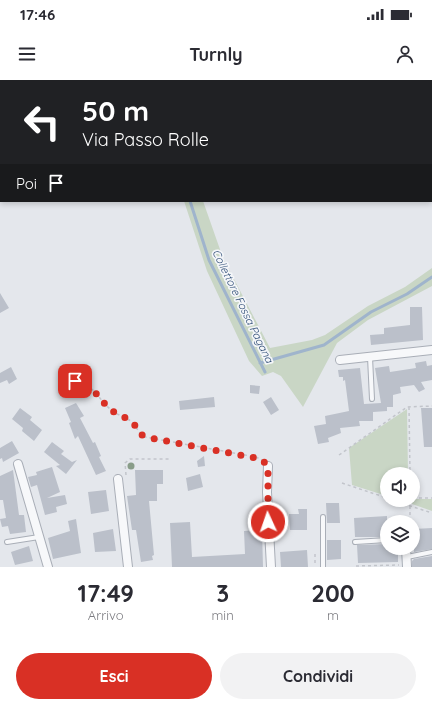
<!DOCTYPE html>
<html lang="it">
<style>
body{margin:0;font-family:Quicksand,sans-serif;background:#f2f2f3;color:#2b2b33;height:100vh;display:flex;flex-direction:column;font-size:15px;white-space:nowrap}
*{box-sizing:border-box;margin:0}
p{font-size:13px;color:#7c7c81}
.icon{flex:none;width:22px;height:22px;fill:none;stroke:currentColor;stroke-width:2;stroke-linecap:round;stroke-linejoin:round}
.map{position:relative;height:487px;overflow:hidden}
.sheet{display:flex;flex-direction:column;background:#fff;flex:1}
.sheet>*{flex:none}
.hud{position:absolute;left:0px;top:0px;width:432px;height:122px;box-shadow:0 2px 6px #0003;background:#202124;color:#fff;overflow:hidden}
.buttons{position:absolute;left:380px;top:387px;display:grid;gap:8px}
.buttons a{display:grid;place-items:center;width:40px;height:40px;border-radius:50%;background:#fff;box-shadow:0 2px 6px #0003;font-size:20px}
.pin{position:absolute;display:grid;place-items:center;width:34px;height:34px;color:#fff;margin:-17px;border-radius:8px;box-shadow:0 2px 6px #0006}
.me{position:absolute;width:44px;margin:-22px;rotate:357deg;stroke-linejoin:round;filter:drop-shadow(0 0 3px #0008)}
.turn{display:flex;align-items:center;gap:14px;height:84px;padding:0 16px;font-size:18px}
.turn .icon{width:52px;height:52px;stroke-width:2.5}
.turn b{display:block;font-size:28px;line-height:34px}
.then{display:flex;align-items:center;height:38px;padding:0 16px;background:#0003;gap:8px;font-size:15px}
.eta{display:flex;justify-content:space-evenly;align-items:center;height:68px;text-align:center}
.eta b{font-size:24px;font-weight:700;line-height:28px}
.primary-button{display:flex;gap:8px;margin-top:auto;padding:8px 16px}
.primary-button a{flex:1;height:46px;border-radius:24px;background:#d93025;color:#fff;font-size:16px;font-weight:700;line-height:46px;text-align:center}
.primary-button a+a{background:#f2f2f3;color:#2b2b33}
.status{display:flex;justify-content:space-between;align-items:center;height:28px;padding:0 20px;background:#fff;direction:ltr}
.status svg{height:11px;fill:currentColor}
header{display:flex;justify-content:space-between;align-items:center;height:52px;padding:0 16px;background:#fff;font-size:18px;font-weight:700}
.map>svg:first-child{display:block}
</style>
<div class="status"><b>17:46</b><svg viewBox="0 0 49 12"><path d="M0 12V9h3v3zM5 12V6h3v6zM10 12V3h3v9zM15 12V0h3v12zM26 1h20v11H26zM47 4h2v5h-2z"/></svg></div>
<header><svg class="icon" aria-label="menu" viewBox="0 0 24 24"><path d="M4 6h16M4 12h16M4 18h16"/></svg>Turnly<svg class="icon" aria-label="person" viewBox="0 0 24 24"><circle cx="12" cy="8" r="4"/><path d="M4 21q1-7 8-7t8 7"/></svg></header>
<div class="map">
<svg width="432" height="487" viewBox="0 0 432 487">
<rect width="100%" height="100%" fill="#e4e7ec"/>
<!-- green -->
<path fill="#c9d6c5" d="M184,121H203L223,178L270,268L312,260L325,255L368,226L405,207L432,188V206L368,240L337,263L303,327L281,296L273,292L262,296L249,281L207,191Z
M407,329L408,394H387V416L352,405L349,368Z
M413,419H432V431L412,424Z"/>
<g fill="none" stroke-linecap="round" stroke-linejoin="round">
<!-- stream -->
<path stroke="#9fb4cc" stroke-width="3" d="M190,121L209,180L265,292
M260,283L324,265L371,232L407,214L432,197"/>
</g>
<!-- building -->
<path fill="#bbc0ca" d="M0,213L9,228L0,233Z
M410,227H422L423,260L371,265L370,255L384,254V248L410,245Z
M426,281L427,286L432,285V300L421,302L425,309L419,312L414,305L400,307L401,313L393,315V327H387V331L373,332V341H359L360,346L340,348L341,353L328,358L329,362L318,364L314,346L326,344L325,336L349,331L345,300L343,301V297H339L338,290L360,288L364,324L381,323L375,288L389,286L390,292L416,288L415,283Z
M11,287L17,299L9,304L7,300L0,303V293Z
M250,305L260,306L259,314L250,313Z
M214,317L215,327L180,330L179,321Z
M271,317L279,330L271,335L263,322Z
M76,323L84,336L80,338L93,363L95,362L101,376L99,377L106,391L96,395L78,356L75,359L69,343L71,342L65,328Z
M20,328L32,337L30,340L42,350L34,361L22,351L23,348L12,339Z
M421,328H432V367H424Z
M12,361L19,373L3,382L2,378L0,379V368Z
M52,362L64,371L61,374L72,382L77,380L66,394L56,386L60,385L44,372Z
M204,376L205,386L198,387L197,381Z
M52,387L60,412L47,418L65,415L67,424L56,427L57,432L45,435L37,405L31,407L28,397L37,395L36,392Z
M13,390L19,435H24L26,452L10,454L8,446L2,447L0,439L6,438L3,420H0V396Z
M135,390H163V404H157V421H149L154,475L152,476L153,480L141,482L136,450H132L127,416L136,415Z
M200,394L203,407L188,411L186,398Z
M106,410L109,431L91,434L88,412Z
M326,423H339L340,443H327Z
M298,429H307V450H290L289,434H299Z
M387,436V457H355L354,438Z
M76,439L81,473L53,479L48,458L70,451L68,441Z
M190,442L192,477L245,474L244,451L262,450L263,487H172L170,443Z
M432,448V469L414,472V449Z
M113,449L116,471L95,472L93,453Z
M327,460H341V479L327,480Z
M387,464V468H398V482L358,483L357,465Z
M29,466L33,481L15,485L11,472Z
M307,470L308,487H281L280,472Z
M432,476V487H412V481L414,479Z"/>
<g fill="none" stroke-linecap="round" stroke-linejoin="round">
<!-- lane casing -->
<g stroke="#a9aeb7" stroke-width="6">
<path id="lane" d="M370,277L372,319
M323,437V487
M7,462L39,457
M355,462L387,460
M407,477L432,472"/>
</g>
<!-- street casing -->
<g stroke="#a9aeb7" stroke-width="10">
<path id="street" d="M146,0V1
M0,89L1,88
M340,280L432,270
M18,384L48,487
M268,386L267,412L271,487
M118,399L128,487
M406,468L407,487"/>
</g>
<!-- path -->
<path stroke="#c2c5cb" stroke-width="1.5" stroke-dasharray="3 3" stroke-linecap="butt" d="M75,301C97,306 98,321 114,332C120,336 128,338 133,343C138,349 138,353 145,357L256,377L262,380
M409,327L410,394
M339,375L407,327L432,326
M126,395L125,383L130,379H170
M342,403L387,418
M413,418H432
M392,420L432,433
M410,420V442
M315,474V485
M356,486L399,485"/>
<!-- lane -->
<use href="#lane" stroke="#f7f8fa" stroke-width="4"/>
<!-- street -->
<use href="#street" stroke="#f7f8fa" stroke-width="8"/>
</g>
<!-- trees -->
<circle fill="#899d89" cx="131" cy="386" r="3.5"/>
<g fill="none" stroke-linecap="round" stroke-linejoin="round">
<!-- route -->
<path stroke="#d93025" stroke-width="7" stroke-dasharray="0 12.6" d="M75,301C97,306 98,321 114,332C120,336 128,338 133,343C138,349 138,353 145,357L261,379L268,386V442"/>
</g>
<g text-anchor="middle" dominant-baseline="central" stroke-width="3.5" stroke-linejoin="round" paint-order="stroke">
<!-- water labels -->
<g font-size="11" font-style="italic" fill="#34527a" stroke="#f4f6f9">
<text transform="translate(243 226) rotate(64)">Collettore Fossa Pagana</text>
</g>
</g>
</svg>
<div class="buttons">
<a><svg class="icon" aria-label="sound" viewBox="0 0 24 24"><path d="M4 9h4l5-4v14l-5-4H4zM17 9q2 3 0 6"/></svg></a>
<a><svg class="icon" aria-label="layers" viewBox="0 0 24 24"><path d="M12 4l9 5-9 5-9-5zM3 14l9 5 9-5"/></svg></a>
</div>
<div class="pin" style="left:75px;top:301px;background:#d93025"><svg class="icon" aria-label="arrive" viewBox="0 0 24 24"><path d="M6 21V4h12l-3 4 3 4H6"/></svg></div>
<svg class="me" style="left:268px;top:442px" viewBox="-20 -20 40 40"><circle r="17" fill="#d93025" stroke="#fff" stroke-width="3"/><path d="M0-11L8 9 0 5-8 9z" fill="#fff"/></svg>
<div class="hud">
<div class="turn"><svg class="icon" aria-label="left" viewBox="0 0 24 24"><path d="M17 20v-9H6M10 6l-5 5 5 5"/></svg><div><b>50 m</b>Via Passo Rolle</div></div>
<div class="then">Poi<svg class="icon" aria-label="arrive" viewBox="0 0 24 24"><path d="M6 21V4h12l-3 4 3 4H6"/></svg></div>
</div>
</div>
<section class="sheet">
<div class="eta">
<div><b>17:49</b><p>Arrivo</p></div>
<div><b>3</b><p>min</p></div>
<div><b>200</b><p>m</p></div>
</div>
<div class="primary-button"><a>Esci</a><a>Condividi</a></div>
</section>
